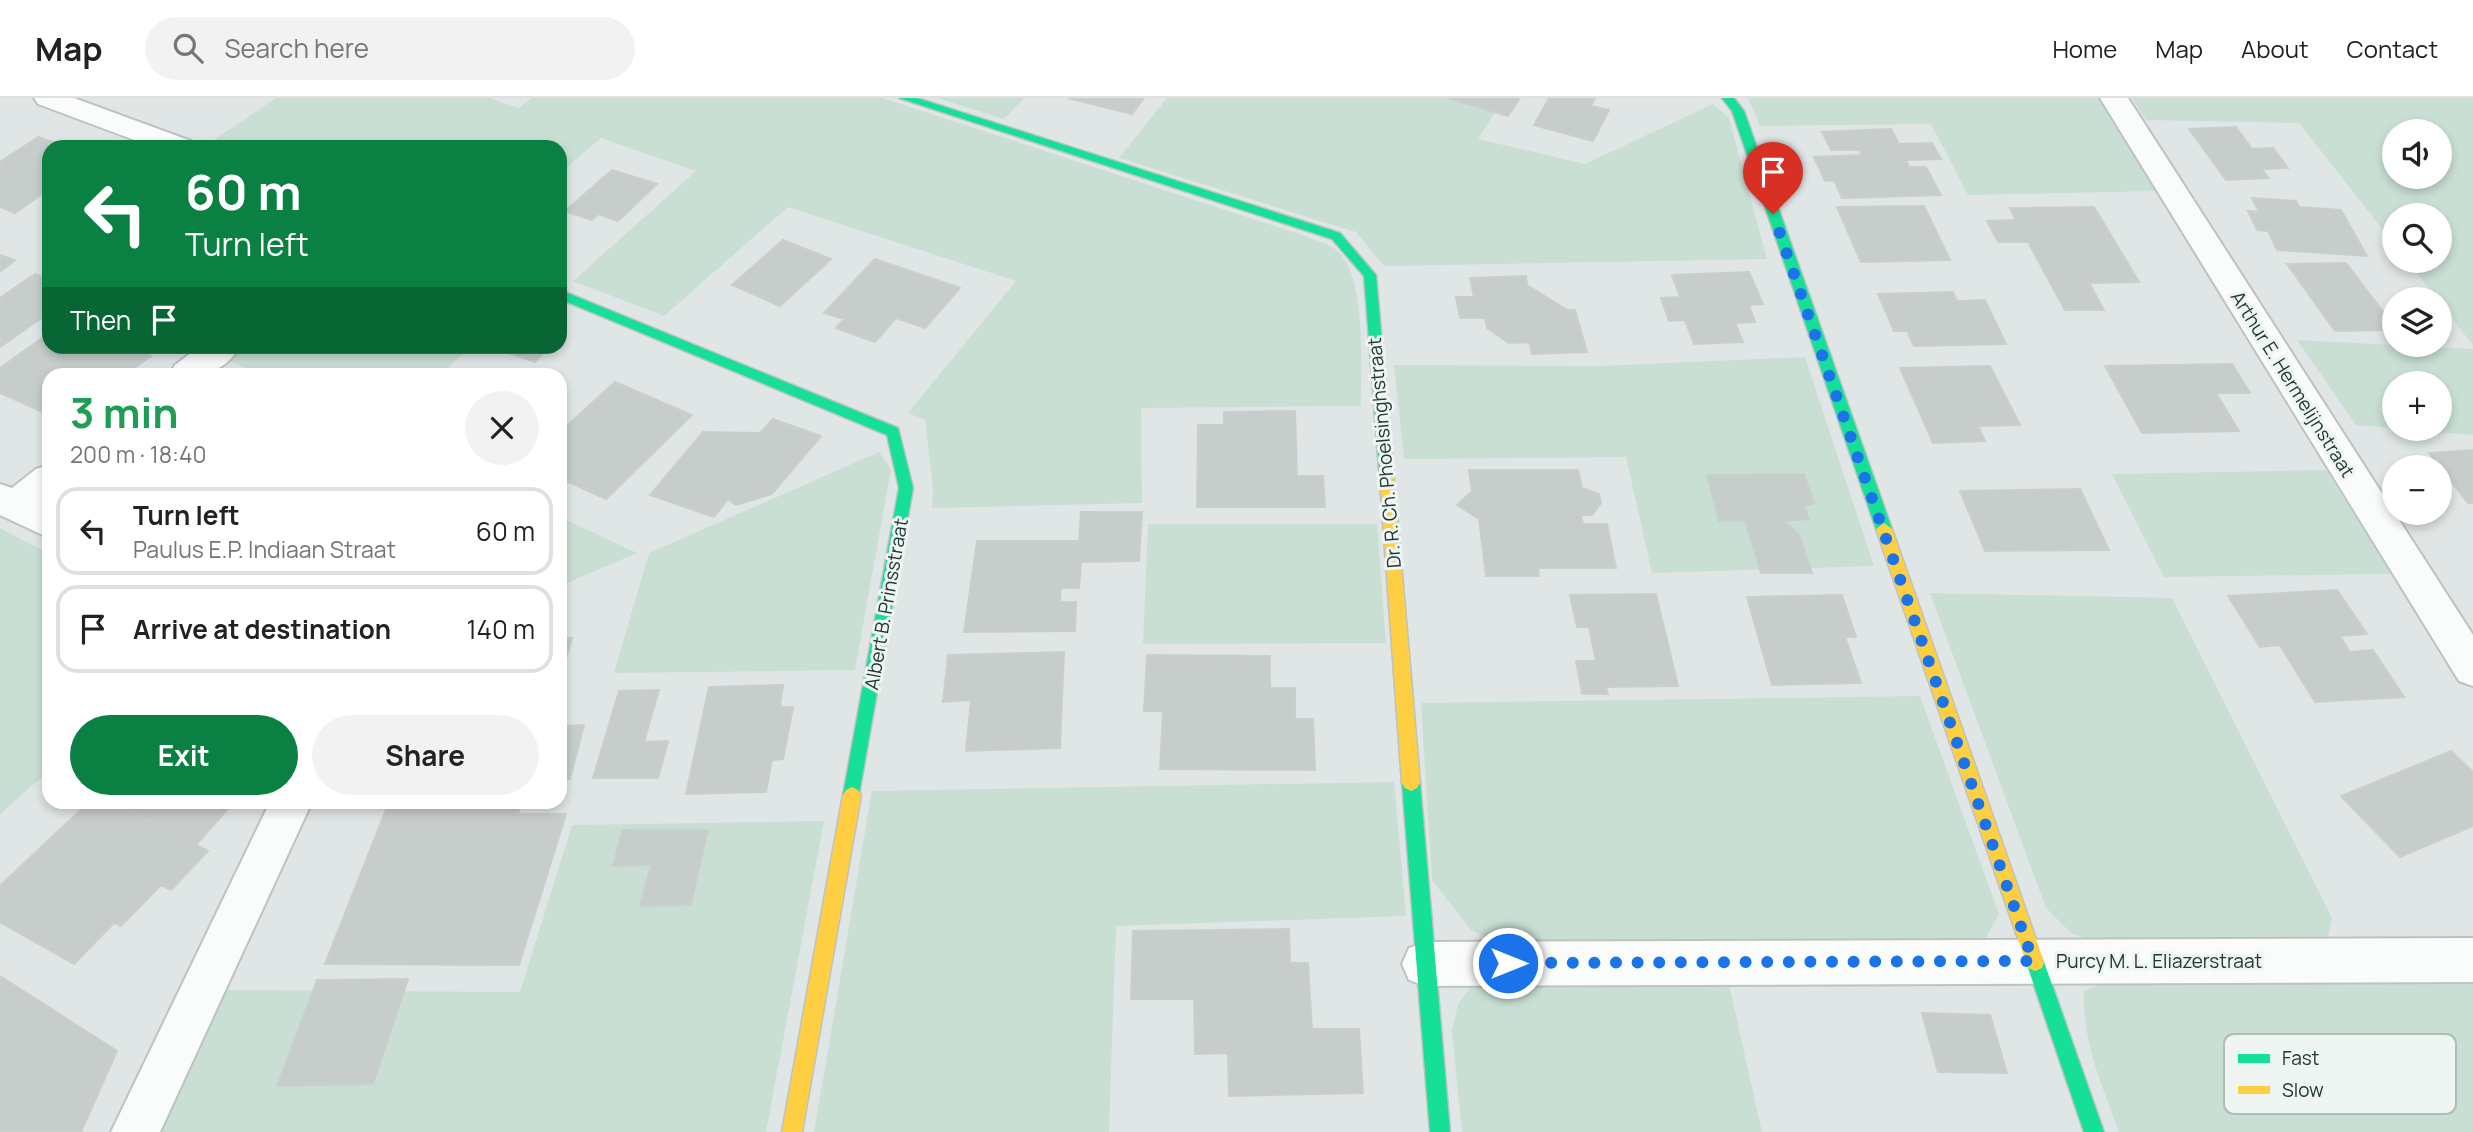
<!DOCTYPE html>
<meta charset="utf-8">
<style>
body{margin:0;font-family:Manrope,sans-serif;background:#f2f2f2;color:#222;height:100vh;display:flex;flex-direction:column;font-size:26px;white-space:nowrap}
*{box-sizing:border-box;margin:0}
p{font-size:23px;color:#767676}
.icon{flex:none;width:38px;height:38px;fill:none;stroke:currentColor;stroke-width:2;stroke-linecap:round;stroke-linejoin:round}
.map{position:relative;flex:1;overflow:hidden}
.panel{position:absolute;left:42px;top:270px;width:525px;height:441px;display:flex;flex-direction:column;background:#fff;border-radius:21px;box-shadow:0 4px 10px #0003}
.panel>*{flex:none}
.hud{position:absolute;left:42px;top:42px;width:525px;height:214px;border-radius:21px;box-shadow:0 4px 10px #0003;background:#0b8043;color:#fff;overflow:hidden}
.tools{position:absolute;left:2382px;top:21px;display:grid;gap:14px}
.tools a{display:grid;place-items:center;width:70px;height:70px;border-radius:50%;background:#fff;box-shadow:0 4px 10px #0003;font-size:35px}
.pin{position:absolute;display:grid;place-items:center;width:60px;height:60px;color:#fff;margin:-72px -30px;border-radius:50% 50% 50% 0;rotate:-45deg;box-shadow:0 0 7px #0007}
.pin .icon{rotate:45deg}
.me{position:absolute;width:77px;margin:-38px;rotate:90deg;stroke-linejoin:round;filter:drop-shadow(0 0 5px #0008)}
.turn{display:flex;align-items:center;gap:24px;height:147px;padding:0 28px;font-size:32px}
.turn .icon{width:91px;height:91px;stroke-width:2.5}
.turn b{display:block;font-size:49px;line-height:60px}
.then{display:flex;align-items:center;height:66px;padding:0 28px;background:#0003;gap:14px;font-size:26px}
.round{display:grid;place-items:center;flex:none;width:74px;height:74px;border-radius:37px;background:#f2f2f2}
.headline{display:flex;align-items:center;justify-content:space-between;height:119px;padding:0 28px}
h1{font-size:42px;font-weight:700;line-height:52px;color:#1e9e55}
.action{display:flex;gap:14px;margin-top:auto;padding:14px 28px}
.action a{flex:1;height:80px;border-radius:42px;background:#0b8043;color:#fff;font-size:28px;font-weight:700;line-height:80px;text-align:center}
.action a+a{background:#f2f2f2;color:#222}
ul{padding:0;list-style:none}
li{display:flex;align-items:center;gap:21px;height:88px;margin:0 14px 10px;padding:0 14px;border:4px solid #e0e0e0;border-radius:21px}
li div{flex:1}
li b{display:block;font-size:26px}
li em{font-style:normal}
header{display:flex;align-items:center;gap:42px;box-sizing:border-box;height:98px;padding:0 35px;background:#fff;border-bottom:2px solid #e0e0e0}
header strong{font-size:33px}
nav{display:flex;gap:38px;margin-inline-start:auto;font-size:24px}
.search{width:490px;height:63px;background:#f2f2f2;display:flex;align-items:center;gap:18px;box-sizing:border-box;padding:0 24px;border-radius:38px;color:#767676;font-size:26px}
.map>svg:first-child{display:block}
</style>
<header>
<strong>Map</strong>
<div class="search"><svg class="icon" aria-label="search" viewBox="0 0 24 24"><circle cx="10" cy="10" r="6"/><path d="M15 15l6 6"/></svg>Search here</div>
<nav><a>Home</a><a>Map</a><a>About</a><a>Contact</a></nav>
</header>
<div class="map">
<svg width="2473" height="1034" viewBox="0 0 2473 1034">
<rect width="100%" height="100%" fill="#e0e6e5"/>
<!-- green -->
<path fill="#c9dfd4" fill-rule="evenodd" d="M276,0H490L519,10L531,0H882L1305,138C1314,142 1327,145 1335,151C1368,176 1360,268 1361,308L1141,310L1142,405L932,410L933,390L925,322L908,315L1016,183L788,109L664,218L573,183L696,73L601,40L560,75V49H218L209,45Z
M937,0H1024L1004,21Z
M1167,0H1504L1478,41L1585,66L1713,6L1729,20L1767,161L1384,168L1356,134L1119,60Z
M1748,0H2102L2159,93L1968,97L1931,26L1760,28Z
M2132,0H2473V247L2407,163H2440V117H2394V146L2299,25L2146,22ZM2394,33H2440V79H2394Z
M2297,242L2473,251V337L2398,331H2440V285H2394V330L2356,327Z
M245,249H471L440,276H258L227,262Z
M1805,259L1874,468L1652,475L1626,359L1404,361L1394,267L1600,268Z
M879,354L891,371L855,572L614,575L649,455Z
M2326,372L2391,476L2164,479L2112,376Z
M560,419L637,455L560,488Z
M1148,426H1377L1386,545L1143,546Z
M0,430L49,456V673L0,716Z
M1930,495L2172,500L2332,820L2327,843L2104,847L2071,835L2046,810Z
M1920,598L1999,816L1986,840L1956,852L1504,847L1471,832L1432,782L1421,605Z
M1394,684L1406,818L1116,828L1109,1034H814L872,693Z
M824,723L766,1034H161L223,892L520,894L572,727Z
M1727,877L1762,1034H1462L1452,933L1458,906L1473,886Z
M2111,882L2473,885V1034H2119C2101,984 2083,947 2084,893Z"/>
<!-- building -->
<path fill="#c7cdcb" stroke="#c9cfce" stroke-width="2" d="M1068,0H1144L1132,16Z
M1448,0H1520L1508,18Z
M1549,0H1595L1591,8L1609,12L1593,43L1534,27Z
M2236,29L2252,51L2273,50L2288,70L2261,71L2269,80L2226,82L2189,31Z
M1891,31L1899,46L1932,45L1941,61L1906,62L1909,69H1926L1941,97L1842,100L1834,82L1825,83L1814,59L1862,57L1859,52H1831L1822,34Z
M38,39L69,49H49V91L15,115L0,109V64Z
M612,72L657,86L618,123L598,116L592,122L565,113Z
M2252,100L2296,103L2299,109L2341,112L2367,158L2277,152L2268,133L2257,132L2248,113L2259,114Z
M1924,108L1950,162L1861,164L1837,109Z
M2094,109L2139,184L2089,185L2104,212H2065L2028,144H1998L1987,123L2016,122L2010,110Z
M783,142L831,161L780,208L732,187Z
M0,157L15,162L0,174Z
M875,161L960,190L925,230L896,220L875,244L836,230L844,221L824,215Z
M2346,165L2394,228V232L2335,233L2287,166Z
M1749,174L1763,206L1749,207L1755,224L1735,225L1743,244L1694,246L1685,222L1669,223L1661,200L1680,199L1672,177Z
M35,176L49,182V215L0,249V200Z
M1526,178L1527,187L1567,212H1575L1587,254L1532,256L1529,244L1509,245L1487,230L1485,220H1460L1456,199H1474L1470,180Z
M1953,194L1957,203L1985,202L2006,246L1914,248L1907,233H1894L1878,196Z
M49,235V248H152L143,255L151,258L126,276H49V317L0,295V270Z
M504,248H550L535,264L500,252Z
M2232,266L2250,295H2216L2239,333L2142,335L2105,268Z
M1990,268L2020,327L1978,328L1985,343L1933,345L1900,270Z
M615,284L692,317L606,401L560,380V334Z
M1295,313L1297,378H1323L1325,409H1197L1198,327H1224V314Z
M773,321L821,338L772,396L736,407L728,401L714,419L650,397L703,334L760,335Z
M2473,352V405H2468L2429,355Z
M1469,372H1578L1582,390L1599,396L1601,405L1592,417H1581L1583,426H1607L1616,470H1538L1539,478H1486L1479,421L1457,407L1472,393Z
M1804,376L1814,405L1804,408L1809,421L1783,423L1799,436L1812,475H1761L1745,423H1719L1707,377Z
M2080,391L2109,452L1985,453L1960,393Z
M1081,414H1142L1139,463L1081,464L1079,490H1061L1060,504H1076L1075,533L964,534L977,443H1079Z
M2337,492L2367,536L2340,538L2350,554L2373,552L2404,599L2315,604L2280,547L2260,549L2228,498Z
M1656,496L1678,588L1606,589L1608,596H1582L1576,563H1596L1589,529H1577L1570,497Z
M1842,497L1856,539H1845L1861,585L1772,587L1747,499Z
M560,540H572L560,582Z
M1064,554L1060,650L966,653L971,602L943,604L948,557Z
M1147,557L1270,558V590H1295V621H1313L1315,672L1160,671L1163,613H1144Z
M783,587L780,609H793L783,661L772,662L766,694L686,696L709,589Z
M659,592L644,644L668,643L658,680H593L619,593Z
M584,627L570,681L560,682V628Z
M2451,653L2473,674V728L2400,759L2341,698Z
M89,704H113L208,753L171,792L161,787L121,828L114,825L74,866L0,824V788Z
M113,704H205L227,712L196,747Z
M389,704H522L518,716H566L519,867L325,866Z
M622,732H708L691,807L640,808L651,767L613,768Z
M1289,831L1290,865H1308L1312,931H1359L1363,995L1229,998L1228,955L1195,956L1194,901H1131L1133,833Z
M0,878L117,953L81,1034H0Z
M408,881L373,986L277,988L317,882Z
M1922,915L1990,917L2007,975L1938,974Z"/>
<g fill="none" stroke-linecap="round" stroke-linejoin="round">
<!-- street casing -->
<g stroke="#bdc2c2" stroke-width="4">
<path id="street" d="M34,0H74L191,43L196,49H153L38,6Z
M2100,0H2128L2473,537V588L2459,583Z
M200,248H240C223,278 201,276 170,276L175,267Z
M49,367V400L42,406L49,409V440L0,417V386L12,390L36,371Z
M270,704H312L160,1034H111Z
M2473,840V884L1425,888L1409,882L1402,866L1409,850L1425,844Z"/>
</g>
<!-- fast casing -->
<g stroke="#bdc3c2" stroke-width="3">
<path id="fast" d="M899,0H917L1340,135L1376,177L1393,370L1391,374L1386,376L1379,370L1364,178L1332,141Z
M1722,0H1734L1744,13L1892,431L1889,435H1879L1876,431L1732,13Z
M560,192L898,330L913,390L858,702L852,705L846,702L843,697L899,390L887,337L560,201Z
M1411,677L1417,680L1420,685L1450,1034H1430L1402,685L1405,680Z
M2035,855L2042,858L2044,864L2104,1034H2084L2026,864L2028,858Z"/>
</g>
<!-- slow casing -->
<g stroke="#bdc3c2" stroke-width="3">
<path id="slow" d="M1386,364L1393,370L1420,685L1417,690L1411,693L1405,690L1402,685L1379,370Z
M1884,425L1892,431L2044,864L2042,870L2035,873L2028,870L2026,864L1876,431Z
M852,689L858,692L861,697L802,1034H782L843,697L846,692Z"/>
</g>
<!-- street -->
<use href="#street" fill="#fafbfb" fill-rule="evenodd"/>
<!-- fast -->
<use href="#fast" fill="#16e098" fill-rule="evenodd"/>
<!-- slow -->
<use href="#slow" fill="#ffcf43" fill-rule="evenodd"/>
</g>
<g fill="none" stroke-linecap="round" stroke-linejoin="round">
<!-- route -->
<path stroke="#1a73e8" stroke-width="12" stroke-dasharray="0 21.6" d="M1508,865L2033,863L1773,116"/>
</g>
<g text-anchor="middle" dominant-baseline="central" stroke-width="6" stroke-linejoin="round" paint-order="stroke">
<!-- street labels -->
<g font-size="19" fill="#203735" stroke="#eef5f3">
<text transform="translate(2293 286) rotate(58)">Arthur E. Hermelijnstraat</text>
<text transform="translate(1384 355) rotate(-95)">Dr. R. Ch. Phoelsinghstraat</text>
<text transform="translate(886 506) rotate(-80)">Albert B. Prinsstraat</text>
<text x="2159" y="863">Purcy M. L. Eliazerstraat</text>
</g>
</g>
<!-- legend -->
<rect x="2224" y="936" width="232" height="80" rx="10" fill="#eef5f3" stroke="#b0bcba" stroke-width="2"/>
<rect x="2238" y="956" width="32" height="9" fill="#16e098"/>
<rect x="2238" y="988" width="32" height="8" fill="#ffcf43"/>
<g font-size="19" fill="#203735">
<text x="2282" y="967">Fast</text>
<text x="2282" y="999">Slow</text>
</g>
</svg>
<div class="tools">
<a><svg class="icon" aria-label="sound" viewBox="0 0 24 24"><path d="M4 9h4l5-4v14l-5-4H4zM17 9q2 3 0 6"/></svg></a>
<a><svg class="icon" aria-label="search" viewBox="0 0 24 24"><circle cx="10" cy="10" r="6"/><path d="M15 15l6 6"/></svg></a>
<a><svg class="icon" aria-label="layers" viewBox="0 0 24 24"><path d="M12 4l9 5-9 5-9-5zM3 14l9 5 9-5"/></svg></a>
<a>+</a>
<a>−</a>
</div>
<div class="pin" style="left:1773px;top:116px;background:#d93025"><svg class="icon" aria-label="arrive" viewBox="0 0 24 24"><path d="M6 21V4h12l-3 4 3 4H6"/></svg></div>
<svg class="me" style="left:1508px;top:865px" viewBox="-20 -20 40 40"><circle r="17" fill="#1a73e8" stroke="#fff" stroke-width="3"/><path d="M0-11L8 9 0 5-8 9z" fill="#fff"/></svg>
<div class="hud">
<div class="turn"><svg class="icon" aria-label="left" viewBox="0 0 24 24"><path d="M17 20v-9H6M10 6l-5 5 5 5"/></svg><div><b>60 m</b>Turn left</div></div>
<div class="then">Then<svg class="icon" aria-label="arrive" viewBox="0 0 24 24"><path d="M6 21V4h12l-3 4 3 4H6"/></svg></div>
</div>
<section class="panel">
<div class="headline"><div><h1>3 min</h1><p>200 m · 18:40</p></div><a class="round"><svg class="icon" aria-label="close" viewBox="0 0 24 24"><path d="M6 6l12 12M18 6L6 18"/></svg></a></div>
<ul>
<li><svg class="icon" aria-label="left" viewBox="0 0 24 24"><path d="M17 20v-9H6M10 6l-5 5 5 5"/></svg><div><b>Turn left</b><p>Paulus E.P. Indiaan Straat</p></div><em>60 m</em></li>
<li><svg class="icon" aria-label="arrive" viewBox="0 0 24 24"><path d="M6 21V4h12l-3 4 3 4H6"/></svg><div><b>Arrive at destination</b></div><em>140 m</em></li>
</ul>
<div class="action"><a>Exit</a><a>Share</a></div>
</section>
</div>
